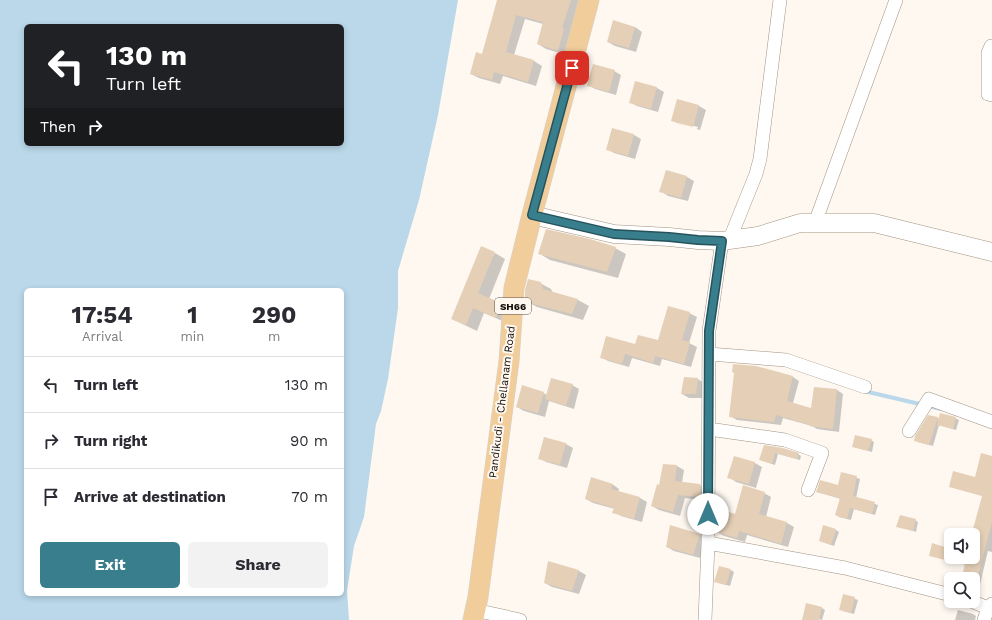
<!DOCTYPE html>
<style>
body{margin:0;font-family:"Work Sans",sans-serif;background:#f2f2f3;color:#2b2b33;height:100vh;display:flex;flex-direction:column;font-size:15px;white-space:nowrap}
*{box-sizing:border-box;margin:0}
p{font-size:13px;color:#7c7c81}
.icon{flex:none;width:22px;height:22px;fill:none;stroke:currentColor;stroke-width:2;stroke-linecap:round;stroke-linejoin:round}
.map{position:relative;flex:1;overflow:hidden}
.details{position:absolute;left:24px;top:288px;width:320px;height:308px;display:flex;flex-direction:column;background:#fff;border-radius:6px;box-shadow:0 2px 6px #0003}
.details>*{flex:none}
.hud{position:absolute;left:24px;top:24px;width:320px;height:122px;border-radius:6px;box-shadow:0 2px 6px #0003;background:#202124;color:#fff;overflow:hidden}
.fabs{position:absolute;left:944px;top:528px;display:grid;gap:8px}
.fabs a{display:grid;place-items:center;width:36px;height:36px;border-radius:6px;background:#fff;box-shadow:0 2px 6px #0003;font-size:20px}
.pin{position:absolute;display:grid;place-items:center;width:34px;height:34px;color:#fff;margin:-17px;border-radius:8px;box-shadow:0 2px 6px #0006}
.me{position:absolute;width:44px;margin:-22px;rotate:0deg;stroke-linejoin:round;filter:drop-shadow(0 0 3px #0008)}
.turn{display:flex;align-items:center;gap:14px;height:84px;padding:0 16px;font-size:18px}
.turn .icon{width:52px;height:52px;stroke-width:2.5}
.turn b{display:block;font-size:28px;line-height:34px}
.then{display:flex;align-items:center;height:38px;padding:0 16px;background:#0003;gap:8px;font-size:15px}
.eta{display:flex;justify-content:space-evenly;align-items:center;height:68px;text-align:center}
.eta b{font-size:24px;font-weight:700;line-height:28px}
.cta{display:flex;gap:8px;margin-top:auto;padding:8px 16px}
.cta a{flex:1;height:46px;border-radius:6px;background:#397e8c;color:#fff;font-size:16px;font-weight:700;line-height:46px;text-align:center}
.cta a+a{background:#f2f2f3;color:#2b2b33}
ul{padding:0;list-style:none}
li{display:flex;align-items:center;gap:12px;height:56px;padding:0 16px;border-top:1px solid #e1e1e2}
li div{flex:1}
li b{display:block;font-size:15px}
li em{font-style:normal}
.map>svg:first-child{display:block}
</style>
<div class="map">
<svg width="992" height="620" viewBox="0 0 992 620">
<rect width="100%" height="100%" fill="#fef8f1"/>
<!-- water -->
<path fill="#bad8ea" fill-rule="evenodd" d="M0,0H458L438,115L419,200L398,271V308L388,379L381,411L376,424L364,517L354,546L347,591L349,620H0ZM26,26H342V144H26ZM26,290H342V594H26Z"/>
<!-- shadow -->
<path fill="#0003" fill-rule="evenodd" d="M498,0H588L567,55L546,49L538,44L543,24L525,19L514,55L534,61L542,66L536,86L503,76L500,84L479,78L471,74L482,55Z
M635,27L642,32L636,52L615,46L608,42Z
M614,71L621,75L616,95L595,89L588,85Z
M657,88L664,92L658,112L637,106L630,102Z
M699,106L706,110L700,130L679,124L672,120ZM678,122L698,127L697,129L678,124Z
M613,129L634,135L641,139L635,159L614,153L607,149Z
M666,171L687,177L694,181L688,201L668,196L661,191Z
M615,248L626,254L618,278L550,260L540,254Z
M495,253L505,259L489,299L512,310L507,323L484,313L477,331L452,319Z
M540,283L551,289L553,293L578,300L589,306L583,320L537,307L526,301Z
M689,313L697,317L689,343L697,347L691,367L662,359L660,366L632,358L629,367L608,361L601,357L659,342Z
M756,367L793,377L799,381L793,403L812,410L815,388L837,390L843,394L839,432L817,429L812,426L783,418L781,425L737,420L730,416Z
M698,379L705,384L703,398H689L682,394Z
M572,385L579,389L574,409L549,401L545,417L524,411L517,407L543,393L547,395Z
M937,418L939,419L955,418L959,420L956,430L939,425L933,446L918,442Z
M545,438L566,444L573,448L567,468L546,462L539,458Z
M871,440L874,442L872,452L854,447Z
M765,446L798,454L801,456L800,460L778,454L775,465L764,461Z
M734,457L755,463L762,467L756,488L736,482L729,477Z
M992,457V552L988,551L978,593L973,591V579H962L966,565L930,555L933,545L951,549V557H973V535L983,496L950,486L975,479Z
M677,466L684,470L682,483L700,485L707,490V501L685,498L680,516L659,510L652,506L660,486Z
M842,473L860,479L856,498L878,505L875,515L854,509L851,520L839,517L836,515L841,499L817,492L839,486Z
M612,484L619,489L618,492L640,498L647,502L642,522L621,516L614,512L615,509L593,503L586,499Z
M764,493L771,497L766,517L787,523L794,527L788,547L747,535L745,542L724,536L717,532L735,515Z
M915,520L918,522L916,532L898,526Z
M836,530L839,532L834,546L820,541Z
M700,534L707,539L700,558L674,551L667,547Z
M549,562L579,571L586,575L579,594L552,587L545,583Z
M731,570L734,572L730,586L719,583Z
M844,595L858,600L854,614L843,611Z
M822,608L825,610L822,620L807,616Z
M958,610L973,614L976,616L975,620H955Z"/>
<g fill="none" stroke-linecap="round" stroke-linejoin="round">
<!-- stream -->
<path stroke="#bad8ea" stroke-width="4" d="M864,391L941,409"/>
</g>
<!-- building -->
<path fill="#e5d0b7" d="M497,0H571L562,28L564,29L558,51L537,44L543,22L516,15L506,52L534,60L528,82L494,72L492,80L470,74L476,52L482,54Z
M613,20L635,27L629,48L607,42Z
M593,64L615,70L609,92L587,86Z
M635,81L657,87L651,109L629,103Z
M677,99L699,105L693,127L671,121Z
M612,128L634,134L628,156L606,150Z
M666,170L687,176L681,198L659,192Z
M546,229L590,239L616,247L607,272L538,254Z
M481,246L495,252L478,293L501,303L496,318L473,308L466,325L451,319Z
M528,279L541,282L543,289L578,299L572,314L525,302V290Z
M668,306L690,312L682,340L690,342L684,364L655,356L653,363L625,354L622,364L600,358L606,336L635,344L638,335L658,340Z
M733,364L756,366L793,376L787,401L811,408L814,387L837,389L833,429L809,426L810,425L776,415L774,422L729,417L734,373L732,372Z
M684,377L698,378L696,394H681Z
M551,378L573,384L566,406L545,399Z
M522,385L544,392L538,413L516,407Z
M940,413L956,417L953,429L937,425Z
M928,415L938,417L929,445L914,441L915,436Z
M855,435L872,439L868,451L852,447Z
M544,437L566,443L560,465L538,459Z
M764,445L783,448L799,453L797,459L775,453L772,464L759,460Z
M981,453L992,456V522L977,579H961L967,557H973V529L982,496L949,487L953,471L975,477Z
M734,456L755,462L749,484L727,478Z
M663,464L677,465L675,481L700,484V497L678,495L673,512L651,506L657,484L659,485Z
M841,472L857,476L853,496L875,502L872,514L850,508L847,519L835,515L840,498L816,492L820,480L838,485Z
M591,477L613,484L611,489L640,497L634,519L612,513L614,508L585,499Z
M743,485L765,492L759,514L787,522L781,544L739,531L737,538L716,532L722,510L735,514Z
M900,515L916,519L913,531L896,527Z
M670,525L700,534L693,555L666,547Z
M823,525L836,529L831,545L819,541Z
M932,543L948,548L945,560L929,556Z
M548,561L579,570L572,591L544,583Z
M719,566L731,569L726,585L714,582Z
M843,594L855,597L851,613L839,610Z
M806,603L822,607L819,620H802Z"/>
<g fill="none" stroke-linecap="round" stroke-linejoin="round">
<!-- minor casing -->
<g stroke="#a19383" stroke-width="14">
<path id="minor" d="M991,46L988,53V94L992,95
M815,223L896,0
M722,241L709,331L708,543L845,568L951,595
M729,241L756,174L760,159L780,0
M709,354L786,360L865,387
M709,429L785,440L822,453L808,490
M909,431L929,399L992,422
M971,601L988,608L992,604
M475,610L520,620
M705,620L708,543
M984,620L988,608"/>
</g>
<!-- secondary casing -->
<g stroke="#a19383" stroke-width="19">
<path id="secondary" d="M532,215L614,234L669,237L698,240L722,241L758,236L800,223H874L992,252"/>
</g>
<!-- primary casing -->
<g stroke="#d4d3d2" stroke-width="21">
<path id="primary" d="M473,620L478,597L509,361L514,288L532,215L589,0"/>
</g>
<!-- minor -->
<use href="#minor" stroke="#fff" stroke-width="13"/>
<!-- secondary -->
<use href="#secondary" stroke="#fff" stroke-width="18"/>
<!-- primary -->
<use href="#primary" stroke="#f2cd9c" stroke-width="20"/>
</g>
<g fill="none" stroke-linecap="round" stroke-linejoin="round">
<!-- route casing -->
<g stroke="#25525b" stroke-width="10">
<path id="route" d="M572,68L532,215L614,234L669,237L698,240L722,241L709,331L708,514"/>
</g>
<!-- route -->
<use href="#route" stroke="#397e8c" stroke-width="7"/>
</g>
<g text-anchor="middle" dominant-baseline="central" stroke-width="4" stroke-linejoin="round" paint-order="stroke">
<!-- shield labels -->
<rect fill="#fef8f1" stroke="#57514c" stroke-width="1" x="495" y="298" width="36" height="16" rx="3"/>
<g font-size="10" font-weight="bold" fill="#0f0a05">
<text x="513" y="306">SH66</text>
</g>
<!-- street labels -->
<g font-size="11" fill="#0f0a05" stroke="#fef8f1">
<text transform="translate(502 402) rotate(-83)">Pandikudi - Chellanam Road</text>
</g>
</g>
</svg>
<div class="fabs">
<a><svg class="icon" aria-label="sound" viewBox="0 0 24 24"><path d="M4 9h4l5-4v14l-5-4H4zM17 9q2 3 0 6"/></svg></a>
<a><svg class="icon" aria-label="search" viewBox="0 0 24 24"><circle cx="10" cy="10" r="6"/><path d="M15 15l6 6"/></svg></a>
</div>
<div class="pin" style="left:572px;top:68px;background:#d93025"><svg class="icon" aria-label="arrive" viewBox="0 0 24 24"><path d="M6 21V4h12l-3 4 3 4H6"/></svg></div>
<svg class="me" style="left:708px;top:514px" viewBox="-20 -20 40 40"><circle r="19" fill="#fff"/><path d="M0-13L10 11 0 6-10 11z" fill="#397e8c"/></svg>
<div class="hud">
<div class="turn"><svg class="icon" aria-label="left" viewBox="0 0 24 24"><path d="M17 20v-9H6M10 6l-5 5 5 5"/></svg><div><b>130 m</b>Turn left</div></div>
<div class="then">Then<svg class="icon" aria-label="right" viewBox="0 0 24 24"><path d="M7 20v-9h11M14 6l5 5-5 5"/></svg></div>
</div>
<section class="details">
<div class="eta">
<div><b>17:54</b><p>Arrival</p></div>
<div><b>1</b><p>min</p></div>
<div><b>290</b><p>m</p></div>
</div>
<ul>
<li><svg class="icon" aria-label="left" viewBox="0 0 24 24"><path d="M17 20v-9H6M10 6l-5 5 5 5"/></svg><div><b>Turn left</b></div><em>130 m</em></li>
<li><svg class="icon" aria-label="right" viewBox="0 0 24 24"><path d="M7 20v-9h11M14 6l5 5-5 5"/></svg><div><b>Turn right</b></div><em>90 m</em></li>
<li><svg class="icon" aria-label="arrive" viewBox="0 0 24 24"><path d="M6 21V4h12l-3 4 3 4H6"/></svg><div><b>Arrive at destination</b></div><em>70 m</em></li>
</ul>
<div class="cta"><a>Exit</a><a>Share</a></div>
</section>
</div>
